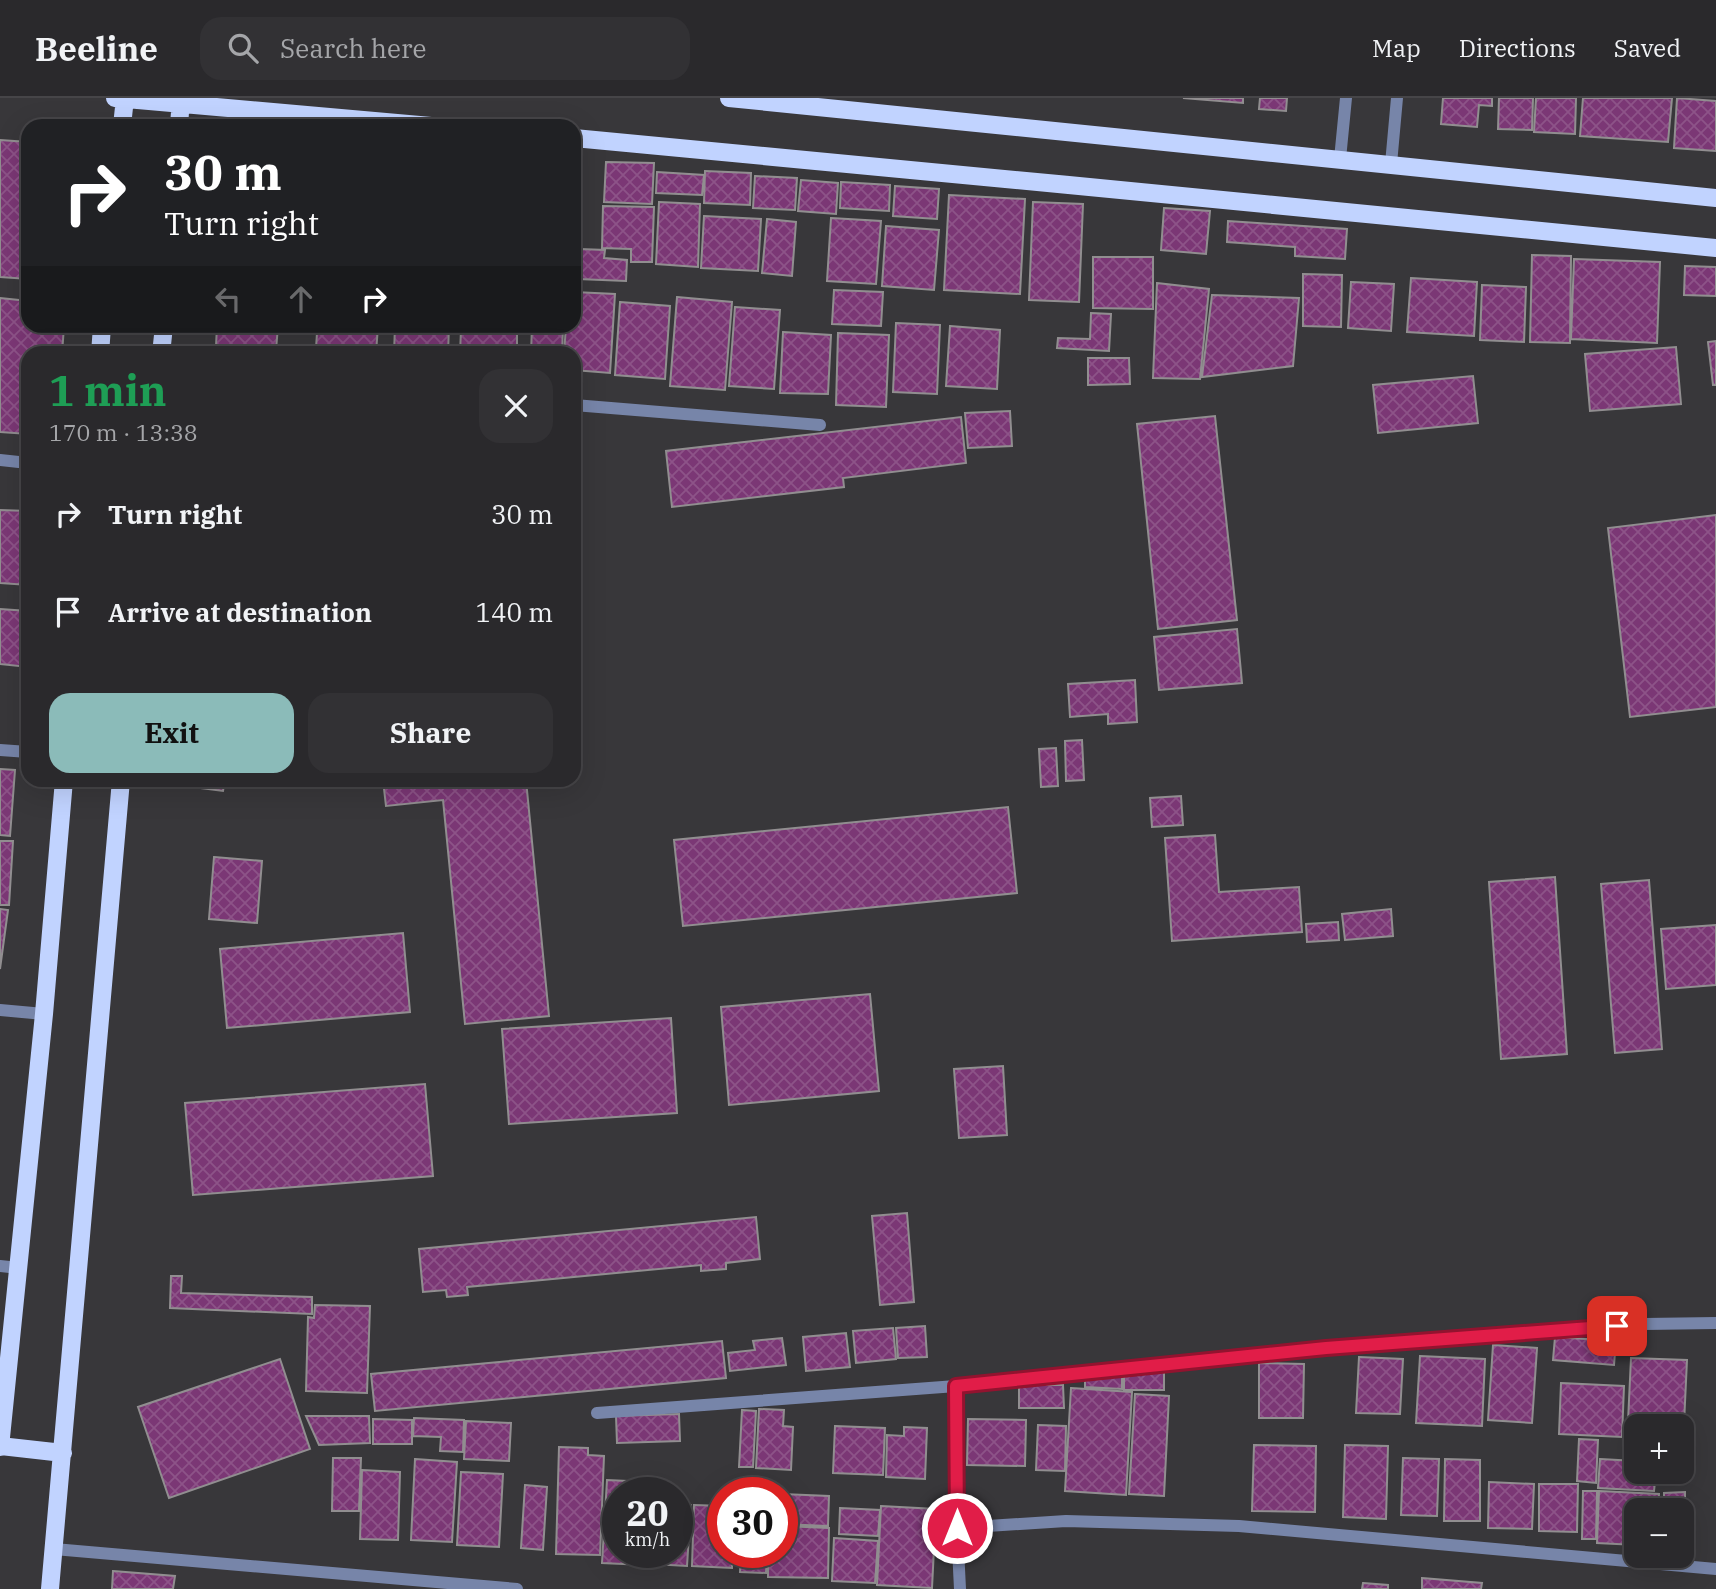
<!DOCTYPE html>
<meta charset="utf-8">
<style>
body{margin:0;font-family:"IBM Plex Serif",serif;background:#323134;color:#f1f3f6;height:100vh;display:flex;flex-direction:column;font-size:26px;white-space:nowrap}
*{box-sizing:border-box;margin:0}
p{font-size:23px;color:#a5a6a9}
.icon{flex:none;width:38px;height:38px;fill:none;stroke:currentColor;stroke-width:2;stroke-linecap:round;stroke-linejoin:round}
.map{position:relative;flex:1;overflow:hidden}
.side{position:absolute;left:21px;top:248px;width:560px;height:441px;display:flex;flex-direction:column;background:#2a292c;border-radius:21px;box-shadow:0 7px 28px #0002,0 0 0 2px #464548}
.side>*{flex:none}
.top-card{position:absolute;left:21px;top:21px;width:560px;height:214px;border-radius:21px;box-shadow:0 7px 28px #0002,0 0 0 2px #464548;background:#202124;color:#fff;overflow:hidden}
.tools{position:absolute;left:1624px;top:1316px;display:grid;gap:14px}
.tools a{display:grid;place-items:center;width:70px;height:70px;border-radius:14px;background:#2a292c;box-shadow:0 7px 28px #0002,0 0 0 2px #464548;font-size:35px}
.speed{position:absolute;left:602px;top:1379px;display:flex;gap:14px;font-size:35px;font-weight:700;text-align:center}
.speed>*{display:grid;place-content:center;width:91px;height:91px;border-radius:50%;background:#2a292c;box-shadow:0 7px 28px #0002,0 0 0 2px #464548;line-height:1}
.speed small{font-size:18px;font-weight:400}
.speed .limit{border:10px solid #d22;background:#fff;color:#111}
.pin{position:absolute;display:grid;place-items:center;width:60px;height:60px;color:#fff;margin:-30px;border-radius:14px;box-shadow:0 4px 10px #0006}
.me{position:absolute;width:77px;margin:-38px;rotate:0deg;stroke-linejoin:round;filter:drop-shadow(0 0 5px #0008)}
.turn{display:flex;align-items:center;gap:24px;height:147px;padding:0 28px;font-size:32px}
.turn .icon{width:91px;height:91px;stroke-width:2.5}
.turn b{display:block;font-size:49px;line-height:60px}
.lanes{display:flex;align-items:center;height:66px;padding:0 28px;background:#0003;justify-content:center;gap:35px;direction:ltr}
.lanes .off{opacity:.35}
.round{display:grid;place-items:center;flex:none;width:74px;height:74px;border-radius:21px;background:#323134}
.head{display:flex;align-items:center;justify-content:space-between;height:119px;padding:0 28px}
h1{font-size:42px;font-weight:700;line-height:52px;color:#1e9e55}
.primary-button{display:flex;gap:14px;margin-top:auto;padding:14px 28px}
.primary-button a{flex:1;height:80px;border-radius:21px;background:#8bbbb9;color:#111;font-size:28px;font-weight:700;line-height:80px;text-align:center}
.primary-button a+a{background:#323134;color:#f1f3f6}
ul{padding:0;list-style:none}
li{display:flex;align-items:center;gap:21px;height:98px;padding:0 28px}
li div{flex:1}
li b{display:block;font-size:26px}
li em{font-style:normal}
header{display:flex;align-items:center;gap:42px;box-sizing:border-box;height:98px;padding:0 35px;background:#2a292c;border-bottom:2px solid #464548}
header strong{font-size:33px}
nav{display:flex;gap:38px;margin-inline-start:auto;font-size:24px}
.search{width:490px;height:63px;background:#323134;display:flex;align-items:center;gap:18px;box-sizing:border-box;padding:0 24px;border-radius:21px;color:#a5a6a9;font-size:26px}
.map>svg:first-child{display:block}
</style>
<header>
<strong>Beeline</strong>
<div class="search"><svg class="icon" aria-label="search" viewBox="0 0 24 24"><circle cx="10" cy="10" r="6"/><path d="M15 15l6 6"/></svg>Search here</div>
<nav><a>Map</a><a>Directions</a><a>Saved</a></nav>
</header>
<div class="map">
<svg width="1716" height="1491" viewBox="0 0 1716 1491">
<defs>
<pattern id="building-cross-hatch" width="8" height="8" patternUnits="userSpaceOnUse" patternTransform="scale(1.75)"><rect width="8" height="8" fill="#7b3775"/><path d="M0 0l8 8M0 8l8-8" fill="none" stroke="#8d5388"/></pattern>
</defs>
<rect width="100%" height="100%" fill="#38373a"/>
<!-- building -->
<path fill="url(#building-cross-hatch)" stroke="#918e90" stroke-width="2" d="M1183,0H1243V5Z
M1260,0H1287L1286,13L1259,11Z
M1443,0H1492V8L1479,7L1477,29L1441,26Z
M1499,0H1533L1532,32L1498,31Z
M1536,0H1576L1575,36L1534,34Z
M1583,0H1672L1668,44L1580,38Z
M1677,0L1716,3V53L1674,50Z
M0,42L28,44V181L0,179Z
M606,64L654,65L652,106L604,104Z
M705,73L751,75L750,107L704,105Z
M657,74L704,77L702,97L656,95Z
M755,78L797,80L795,112L753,110Z
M801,82L838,85L836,116L798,113Z
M841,84L890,87L889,113L840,110Z
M895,88L939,91L937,121L893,118Z
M949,97L1025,101L1020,196L944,192Z
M659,104L700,106L698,169L656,166Z
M1033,104L1083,106L1079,204L1029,202Z
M603,108L654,109L652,164H631V151L602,150Z
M1164,110L1210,113L1206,156L1161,152Z
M704,118L761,121L758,173L701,170Z
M831,120L881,123L876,186L827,183Z
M767,121L796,124L792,178L762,175Z
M1228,123L1347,131L1345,161L1295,158V149L1227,144Z
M886,128L939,132L934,192L882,188Z
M580,151L605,152L604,160L627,162L626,183L578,181Z
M1532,157L1571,158L1570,245L1530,244Z
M1093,159H1153V211L1093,210Z
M1574,161L1660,164L1657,245L1571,241Z
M1685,168L1716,169V198L1684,197Z
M1303,176L1342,177L1341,229L1303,228Z
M1411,180L1477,184L1474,238L1407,234Z
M1351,184L1394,186L1391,233L1348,230Z
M1157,185L1209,191L1200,281L1153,280Z
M1482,187L1526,189L1524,244L1480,242Z
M834,192L883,194L881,228L832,226Z
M574,194L615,196L610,275L574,272V256H564L566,228H574Z
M1212,197L1299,200L1293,268L1202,279Z
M677,199L732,204L725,292L670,288Z
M0,200L28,203V228H64L62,256H28V336L0,334Z
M620,204L670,208L665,281L615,277Z
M735,209L780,212L774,291L729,288Z
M1091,215L1111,216L1109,253L1057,250L1058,240L1090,241Z
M896,225L940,227L937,296L893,294Z
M217,228H278L276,252L216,248Z
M289,228H378L376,255L316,250L317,235L288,233Z
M395,228H449L448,256H394Z
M532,228H563L562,256H531Z
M950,228L1000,232L997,291L946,288Z
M461,231L517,233V256H460Z
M783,234L831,237L828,296L780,295Z
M838,235L889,237L886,309L836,307Z
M1716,243V287H1713L1708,244Z
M1676,249L1681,306L1590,313L1585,256Z
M1088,260H1129L1130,286L1088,287Z
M1473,278L1478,325L1378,335L1373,287Z
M1010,313L1012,348L968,350L965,315Z
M1215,318L1237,522L1158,531L1137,326Z
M961,319L966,365L843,380L844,389L672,409L666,353Z
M0,412L28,413V487L0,485Z
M1716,417V609L1630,619L1608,430Z
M0,511L28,513V569L0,566Z
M1237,531L1242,585L1159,592L1154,539Z
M1135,582L1137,624L1108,626V616L1070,619L1068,586Z
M1082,642L1084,682L1066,683L1065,643Z
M1056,650L1058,688L1041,689L1039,651Z
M0,671L15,672L10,738L0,737Z
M177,682H225L223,693L176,687Z
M383,682H526L549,918L465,926L443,702L386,708Z
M1181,698L1183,727L1152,729L1150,700Z
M1008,709L1017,795L683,828L674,742Z
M1215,737L1219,794L1299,789L1302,834L1172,843L1165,740Z
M0,743H13L9,807H0Z
M214,759L262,763L257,825L209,821Z
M1555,779L1567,956L1501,961L1489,784Z
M1649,782L1662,951L1615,955L1601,786Z
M0,811L8,812L0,871Z
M1391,811L1393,838L1345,842L1342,816Z
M1338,824L1339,842L1307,844L1306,826Z
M1716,827V887L1666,891L1661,831Z
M403,835L410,914L227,930L220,851Z
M870,896L879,993L729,1007L721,909Z
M671,920L677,1015L509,1026L502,931Z
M1003,968L1007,1037L959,1040L954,971Z
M425,986L433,1078L193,1097L185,1005Z
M907,1115L914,1204L880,1207L872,1118Z
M756,1119L760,1161L726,1165V1171L701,1173V1167L467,1189L468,1197L447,1199L446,1192L423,1194L419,1151Z
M171,1178H182L181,1195L312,1199V1216L170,1210Z
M315,1207L370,1208L367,1295L306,1293L308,1219L314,1220Z
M925,1228L927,1259L898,1260L896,1230Z
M893,1230L896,1261L856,1265L853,1233Z
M846,1235L850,1269L806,1273L803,1239Z
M1555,1239L1616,1243L1614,1267L1553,1262Z
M782,1240L786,1267L730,1273L728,1255L755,1252L753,1243Z
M722,1243L726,1280L375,1313L371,1276Z
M1493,1247L1537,1250L1532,1325L1488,1322Z
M1420,1258L1485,1261L1482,1328L1416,1325Z
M1359,1259L1403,1261L1400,1316L1356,1315Z
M1631,1260L1687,1262L1683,1347L1682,1328H1636V1345H1627Z
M280,1261L310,1351L169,1400L138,1309Z
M1259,1265L1304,1266L1303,1320H1259Z
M1124,1274H1164V1292H1124Z
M1085,1276L1122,1277V1291L1085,1289Z
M1561,1285L1624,1288L1622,1339L1559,1336Z
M1019,1287H1063L1064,1310H1019Z
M1071,1290L1132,1294L1126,1397L1065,1393Z
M1135,1296L1169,1298L1164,1398L1129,1396Z
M759,1311L784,1312L783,1328L793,1329L791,1372L756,1370Z
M742,1312L756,1313L753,1369H739Z
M679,1316L680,1343L617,1345L616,1318Z
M306,1318H369L370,1345L319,1347Z
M414,1320L464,1322L463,1354L440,1353L441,1339L413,1338Z
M373,1321L412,1322V1346H373Z
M968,1321L1026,1322L1025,1368L967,1367Z
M466,1323L511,1325L509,1363L464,1361Z
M1038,1327L1066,1328L1065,1373L1036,1372Z
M835,1328L885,1330L883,1377L833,1375Z
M904,1329L927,1330L925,1381L886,1379L887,1337L904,1338Z
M1579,1341L1598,1342L1596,1385L1577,1383Z
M1254,1347L1316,1348L1315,1414L1252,1413Z
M1345,1347L1388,1348L1386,1421L1343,1419Z
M559,1349L588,1350V1357L604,1358L600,1457L556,1456Z
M333,1360H361L359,1413H332Z
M1403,1360L1439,1361L1437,1418L1401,1417Z
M415,1361L457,1364L452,1444L411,1442Z
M1445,1361L1480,1362V1423H1444Z
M1600,1361L1636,1363V1374H1656L1654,1393L1598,1390Z
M362,1372L400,1374L398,1442L360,1441Z
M461,1374L503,1376L499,1449L457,1447Z
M607,1382L648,1384L647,1395H618V1454H645L644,1467L602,1465Z
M1489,1384L1534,1386L1532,1431L1488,1430Z
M1539,1386H1578L1577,1434L1539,1433Z
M525,1387L547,1389L543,1452L521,1450Z
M1583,1393H1597L1596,1441H1582Z
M1599,1393L1659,1396L1658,1412H1636V1447L1597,1445Z
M1685,1394V1444H1682V1412H1664V1395Z
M782,1396L829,1398L828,1428L782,1426Z
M677,1407H691L687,1468L652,1466V1454H677Z
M694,1407L723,1408V1454H732V1470L692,1468Z
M881,1408L936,1411L932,1490L877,1487Z
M840,1410L880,1412L878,1438L839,1436Z
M782,1428L829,1430L828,1480L768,1479V1454H782Z
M834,1440L878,1443L875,1485L832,1483Z
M741,1454H767L766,1475L740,1474Z
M113,1473L175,1478L173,1491H112Z
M1422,1480L1482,1485L1481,1491H1422Z
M1363,1485L1388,1487V1491H1362Z"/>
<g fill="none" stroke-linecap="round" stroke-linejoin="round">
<!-- minor -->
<path stroke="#7785a9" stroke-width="12" d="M1340,61L1346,0
M1391,66L1397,0
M574,307L820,327
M0,362L28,365
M0,652L28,654
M0,912L44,916
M0,1168L19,1170
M956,1288L957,1430L960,1491
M597,1315L956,1288L1326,1250L1644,1226L1716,1225
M957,1430L1066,1423L1239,1428L1716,1471
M54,1451L517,1491"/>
<!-- major -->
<path stroke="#c1d3ff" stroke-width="18" d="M115,0L431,28
M729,0L1716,100
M122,28L125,0
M179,28L181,0
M574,40C955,74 1335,115 1716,150
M100,256L102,228
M161,256L164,228
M0,1348L63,1355
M0,1349L44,916L64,682
M50,1491L121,682"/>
</g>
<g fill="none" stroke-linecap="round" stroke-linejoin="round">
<!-- route casing -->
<g stroke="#92132f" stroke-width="18">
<path id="route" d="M957,1430L956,1288L1326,1250L1617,1228"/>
</g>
<!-- route -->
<use href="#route" stroke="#e11d48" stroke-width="12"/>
</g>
</svg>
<div class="tools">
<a>+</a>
<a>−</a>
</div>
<div class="speed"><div>20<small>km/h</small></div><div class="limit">30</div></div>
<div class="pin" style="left:1617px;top:1228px;background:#d93025"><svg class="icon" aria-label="arrive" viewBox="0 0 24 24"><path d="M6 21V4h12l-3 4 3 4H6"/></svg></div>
<svg class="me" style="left:957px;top:1430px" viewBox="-20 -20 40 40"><circle r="17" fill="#e11d48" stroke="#fff" stroke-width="3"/><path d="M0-11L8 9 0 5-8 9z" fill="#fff"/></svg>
<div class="top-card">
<div class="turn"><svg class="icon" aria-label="right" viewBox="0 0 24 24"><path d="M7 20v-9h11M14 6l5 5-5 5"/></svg><div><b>30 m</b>Turn right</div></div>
<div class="lanes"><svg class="icon off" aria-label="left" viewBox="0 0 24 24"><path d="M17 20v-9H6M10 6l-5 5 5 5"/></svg><svg class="icon off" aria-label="ahead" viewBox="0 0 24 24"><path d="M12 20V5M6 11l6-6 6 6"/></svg><svg class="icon" aria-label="right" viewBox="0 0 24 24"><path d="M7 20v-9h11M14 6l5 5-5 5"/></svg></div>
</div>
<section class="side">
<div class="head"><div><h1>1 min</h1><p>170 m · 13:38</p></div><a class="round"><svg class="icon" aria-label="close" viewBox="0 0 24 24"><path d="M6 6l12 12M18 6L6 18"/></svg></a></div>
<ul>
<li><svg class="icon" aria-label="right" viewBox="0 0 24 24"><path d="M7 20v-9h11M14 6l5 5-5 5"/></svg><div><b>Turn right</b></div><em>30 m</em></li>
<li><svg class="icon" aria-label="arrive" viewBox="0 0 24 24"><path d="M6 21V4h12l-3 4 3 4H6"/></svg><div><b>Arrive at destination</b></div><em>140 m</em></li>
</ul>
<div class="primary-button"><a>Exit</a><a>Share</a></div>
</section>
</div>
